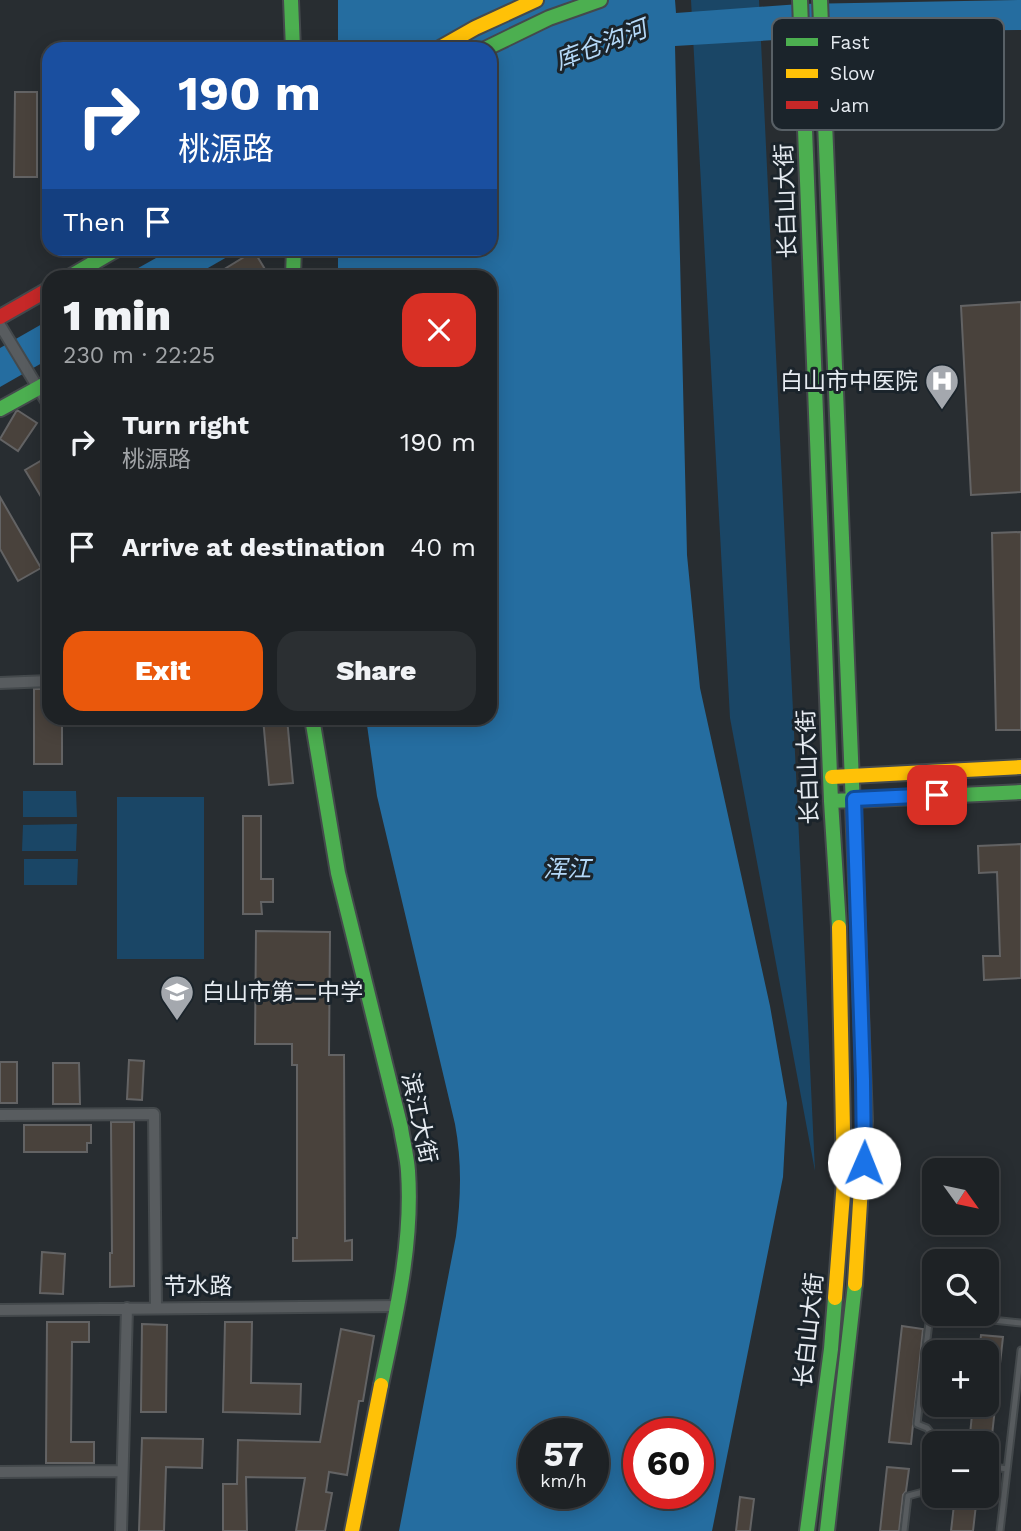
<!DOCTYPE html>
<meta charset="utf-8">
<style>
body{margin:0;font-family:"Work Sans","Noto Sans SC",sans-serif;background:#2b2f32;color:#f1f3f6;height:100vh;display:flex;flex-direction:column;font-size:26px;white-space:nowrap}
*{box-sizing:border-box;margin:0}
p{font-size:23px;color:#a1a4a7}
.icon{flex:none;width:38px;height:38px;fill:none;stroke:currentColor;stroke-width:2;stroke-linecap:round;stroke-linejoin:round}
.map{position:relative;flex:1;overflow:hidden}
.side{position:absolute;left:42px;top:270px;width:455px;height:455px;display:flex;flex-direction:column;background:#1e2225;border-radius:21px;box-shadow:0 4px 18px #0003,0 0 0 2px #3c3f42}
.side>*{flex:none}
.hud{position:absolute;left:42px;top:42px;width:455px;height:214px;border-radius:21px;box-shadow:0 4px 18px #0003,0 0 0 2px #3c3f42;background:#1a4fa0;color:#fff;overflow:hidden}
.needle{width:46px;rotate:123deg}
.controls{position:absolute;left:922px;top:1158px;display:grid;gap:14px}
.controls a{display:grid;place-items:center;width:77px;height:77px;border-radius:14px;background:#1e2225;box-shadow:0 4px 18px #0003,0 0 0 2px #3c3f42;font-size:35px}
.speed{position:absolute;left:518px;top:1418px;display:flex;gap:14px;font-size:35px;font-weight:700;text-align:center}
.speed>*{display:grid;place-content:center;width:91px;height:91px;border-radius:50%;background:#1e2225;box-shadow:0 4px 18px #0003,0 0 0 2px #3c3f42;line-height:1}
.speed small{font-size:18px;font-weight:400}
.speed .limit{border:10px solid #d22;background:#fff;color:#111}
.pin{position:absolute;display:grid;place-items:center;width:60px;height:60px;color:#fff;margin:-30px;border-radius:14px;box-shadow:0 4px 10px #0006}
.me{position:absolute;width:77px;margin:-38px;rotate:1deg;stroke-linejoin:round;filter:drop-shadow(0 0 5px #0008)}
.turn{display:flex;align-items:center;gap:24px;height:147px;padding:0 21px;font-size:32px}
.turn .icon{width:91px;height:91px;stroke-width:2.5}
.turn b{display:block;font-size:49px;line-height:60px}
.then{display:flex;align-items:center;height:66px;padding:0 21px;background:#0003;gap:14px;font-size:26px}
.round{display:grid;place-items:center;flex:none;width:74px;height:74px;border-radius:21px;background:#2b2f32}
.summary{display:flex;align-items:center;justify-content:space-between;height:119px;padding:0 21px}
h1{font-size:42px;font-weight:800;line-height:52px}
.button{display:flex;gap:14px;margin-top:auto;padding:14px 21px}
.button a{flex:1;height:80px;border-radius:21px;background:#ea580c;color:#fff;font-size:28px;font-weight:800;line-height:80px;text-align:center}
.button a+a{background:#2b2f32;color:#f1f3f6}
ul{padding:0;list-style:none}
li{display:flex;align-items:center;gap:21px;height:105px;padding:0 21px}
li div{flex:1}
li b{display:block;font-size:26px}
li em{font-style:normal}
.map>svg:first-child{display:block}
</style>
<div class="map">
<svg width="1021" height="1531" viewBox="0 0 1021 1531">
<rect width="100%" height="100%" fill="#282d31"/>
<!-- green -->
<path fill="#1a4666" d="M691,0H759L815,1171L730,718Z
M23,791H76L77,817H23Z
M117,797H204V959H117Z
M77,824L76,851H22L23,825Z
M24,859H78L77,885H24Z"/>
<!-- water -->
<path fill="#256da0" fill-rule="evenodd" d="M338,0H675L676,13L800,4L1021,0V30L924,31L675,46L687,555L700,688L770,1006L787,1103L783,1177L712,1531H399L456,1236C461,1197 462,1162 455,1124L377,796L366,718H490V276H338V249L490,248V49H338ZM534,1433H593V1493H534ZM639,1433H698V1493H639Z
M172,249V248L241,249L194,276H124Z
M49,320V359L0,387V348Z"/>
<!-- building -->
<path fill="#49423c" stroke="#636364" stroke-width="2" d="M15,92H37V177H14Z
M254,251L266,271L257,276H213Z
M1021,302V492L971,495L961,306Z
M17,410L37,423L18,451L0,439Z
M49,456V510L25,470Z
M0,497L41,568L18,581L0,549Z
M1021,532V730H996L992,533Z
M34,689H49V718H62V764H34Z
M263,718H287L293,783L269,785Z
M243,816H261V879H273V902H261L262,914H243Z
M1021,844V978L984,980L983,956H1000L997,872L979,873L978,846Z
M256,931L330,932L329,1055H344L345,1241L352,1240V1260L293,1261V1238H297V1065H292V1044H255Z
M129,1060L144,1061L142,1100L127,1099Z
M0,1062H17V1103H0Z
M53,1063H79L80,1104H53Z
M111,1122H134V1286L110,1287V1253H112Z
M24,1125H91V1143H87V1152H24Z
M42,1252L65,1254L63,1294L40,1293Z
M47,1322H89V1342H72L71,1442H94V1463H46Z
M225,1322H252L251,1383L301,1384L300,1414L223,1412Z
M142,1324L167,1325L166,1412H141Z
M902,1326L923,1329L911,1444L889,1442Z
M341,1329L374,1336L363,1401H359L347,1475L329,1472L326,1492L332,1493L325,1531H296L305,1478L246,1477L247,1531H223V1484H237L238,1440L320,1442Z
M981,1335L1003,1337L991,1444H969L973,1405H987V1353H979Z
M142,1438L203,1439L202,1468L166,1467L164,1531H139Z
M887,1467L909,1469L906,1491L903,1495L899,1531H880Z
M955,1496H977L973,1531H951Z
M740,1497L754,1499L750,1531H736Z"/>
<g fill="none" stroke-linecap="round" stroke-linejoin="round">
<!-- lane casing -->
<g stroke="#44494c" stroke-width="9">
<path id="lane" d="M934,1314H930L917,1424L927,1428L940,1444
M936,1314L1021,1323
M987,1466L1007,1469
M904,1531L908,1496L923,1492L934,1482
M1000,1531L1021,1350"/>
</g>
<!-- street casing -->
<g stroke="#44494c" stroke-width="14">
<path id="street" d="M0,325L49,406
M0,683L49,681
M0,1115L154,1114L156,1307
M0,1310L397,1306
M0,1472L121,1471
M121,1531L127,1308"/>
</g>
<!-- fast casing -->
<g stroke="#44494c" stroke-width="18">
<path id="fast" d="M291,0L293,49
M800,0L831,801L839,927
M820,0L858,929
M485,49L549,18L600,0
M71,276L119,248
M293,276L294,248
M0,409L49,382
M312,718L338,873L401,1128C403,1142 407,1156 408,1171C413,1243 396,1314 381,1385
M831,801L1021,792
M807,1531L831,1349L835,1298
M827,1531L855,1284"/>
</g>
<!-- slow casing -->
<g stroke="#44494c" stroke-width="18">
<path id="slow" d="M438,49L475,28L536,0
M832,777L1021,767
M855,1284L865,1121L858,929
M835,1298L844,1181L839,927
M352,1531L381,1385"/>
</g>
<!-- jam casing -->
<g stroke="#44494c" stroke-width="18">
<path id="jam" d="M0,317L49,289"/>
</g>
<!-- lane -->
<use href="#lane" stroke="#585c5f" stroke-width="5"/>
<!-- street -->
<use href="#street" stroke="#585c5f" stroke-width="10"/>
<!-- fast -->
<use href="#fast" stroke="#4caf50" stroke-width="14"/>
<!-- slow -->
<use href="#slow" stroke="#ffc107" stroke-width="14"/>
<!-- jam -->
<use href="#jam" stroke="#c62828" stroke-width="14"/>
</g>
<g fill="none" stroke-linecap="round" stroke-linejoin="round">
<!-- route casing -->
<g stroke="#114b97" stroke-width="18">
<path id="route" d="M864,1163L863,1080L854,799L937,795"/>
</g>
<!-- route -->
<use href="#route" stroke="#1a73e8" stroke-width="12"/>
</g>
<!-- icons -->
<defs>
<g id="hospital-pin" transform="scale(1.75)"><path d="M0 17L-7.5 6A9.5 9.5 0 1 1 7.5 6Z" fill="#a4a8ae" stroke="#1b242b"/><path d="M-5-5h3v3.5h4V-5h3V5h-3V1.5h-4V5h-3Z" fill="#fff"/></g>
<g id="school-pin" transform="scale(1.75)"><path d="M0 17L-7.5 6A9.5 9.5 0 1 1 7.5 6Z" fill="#a4a8ae" stroke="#1b242b"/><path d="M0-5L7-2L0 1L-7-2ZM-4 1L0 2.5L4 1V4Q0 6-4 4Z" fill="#fff"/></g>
</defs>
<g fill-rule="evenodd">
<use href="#hospital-pin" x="942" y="381"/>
<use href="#school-pin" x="177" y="992"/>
</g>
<g text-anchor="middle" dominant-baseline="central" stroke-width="6" stroke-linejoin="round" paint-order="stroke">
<!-- street labels -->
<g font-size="23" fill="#e6ebf1" stroke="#1b242b">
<text transform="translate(786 201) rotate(-92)">长白山大街</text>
<text transform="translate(808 767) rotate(-92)">长白山大街</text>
<text transform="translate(419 1118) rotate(78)">滨江大街</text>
<text x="198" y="1286">节水路</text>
<text transform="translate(809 1330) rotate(-84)">长白山大街</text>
</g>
<!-- poi labels -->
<g font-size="23" fill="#e6ebf1" stroke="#1b242b" text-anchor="end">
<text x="918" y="381">白山市中医院</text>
<text x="202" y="992" text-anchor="start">白山市第二中学</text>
</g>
<!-- water labels -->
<g font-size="24" font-style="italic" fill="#b5d9f8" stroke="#1b242b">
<text transform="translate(601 45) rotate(-21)">库仓沟河</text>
<text x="567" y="869">浑江</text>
</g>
</g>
<!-- legend -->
<rect x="772" y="18" width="232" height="112" rx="10" fill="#1b242b" stroke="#586066" stroke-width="2"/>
<rect x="786" y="38" width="32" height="8" fill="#4caf50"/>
<rect x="786" y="69" width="32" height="9" fill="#ffc107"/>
<rect x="786" y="101" width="32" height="8" fill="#c62828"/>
<g font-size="19" fill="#e6ebf1">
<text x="830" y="49">Fast</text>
<text x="830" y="80">Slow</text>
<text x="830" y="112">Jam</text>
</g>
</svg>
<div class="controls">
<a><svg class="needle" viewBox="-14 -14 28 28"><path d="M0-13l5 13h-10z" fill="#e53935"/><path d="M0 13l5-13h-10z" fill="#a1a4a7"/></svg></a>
<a><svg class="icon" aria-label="search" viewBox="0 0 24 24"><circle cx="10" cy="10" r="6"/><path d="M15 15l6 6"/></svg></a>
<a>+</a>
<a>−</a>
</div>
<div class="speed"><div>57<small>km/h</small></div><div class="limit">60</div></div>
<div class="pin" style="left:937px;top:795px;background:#d93025"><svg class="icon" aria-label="arrive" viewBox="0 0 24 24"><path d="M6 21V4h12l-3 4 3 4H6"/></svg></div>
<svg class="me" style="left:864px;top:1163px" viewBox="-20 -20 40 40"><circle r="19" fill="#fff"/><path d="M0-13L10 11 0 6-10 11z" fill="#1a73e8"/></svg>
<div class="hud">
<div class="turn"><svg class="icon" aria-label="right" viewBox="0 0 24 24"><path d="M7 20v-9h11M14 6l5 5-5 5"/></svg><div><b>190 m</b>桃源路</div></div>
<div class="then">Then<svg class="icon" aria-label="arrive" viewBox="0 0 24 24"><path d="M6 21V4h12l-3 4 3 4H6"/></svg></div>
</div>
<section class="side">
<div class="summary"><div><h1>1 min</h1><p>230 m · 22:25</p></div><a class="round" style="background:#d93025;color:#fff"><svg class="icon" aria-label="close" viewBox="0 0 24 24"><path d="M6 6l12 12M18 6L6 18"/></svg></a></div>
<ul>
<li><svg class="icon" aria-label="right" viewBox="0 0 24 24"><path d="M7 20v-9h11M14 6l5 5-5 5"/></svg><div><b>Turn right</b><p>桃源路</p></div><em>190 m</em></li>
<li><svg class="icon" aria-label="arrive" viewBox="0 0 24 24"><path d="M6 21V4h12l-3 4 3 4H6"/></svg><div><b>Arrive at destination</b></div><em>40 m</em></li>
</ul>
<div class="button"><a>Exit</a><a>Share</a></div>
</section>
</div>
